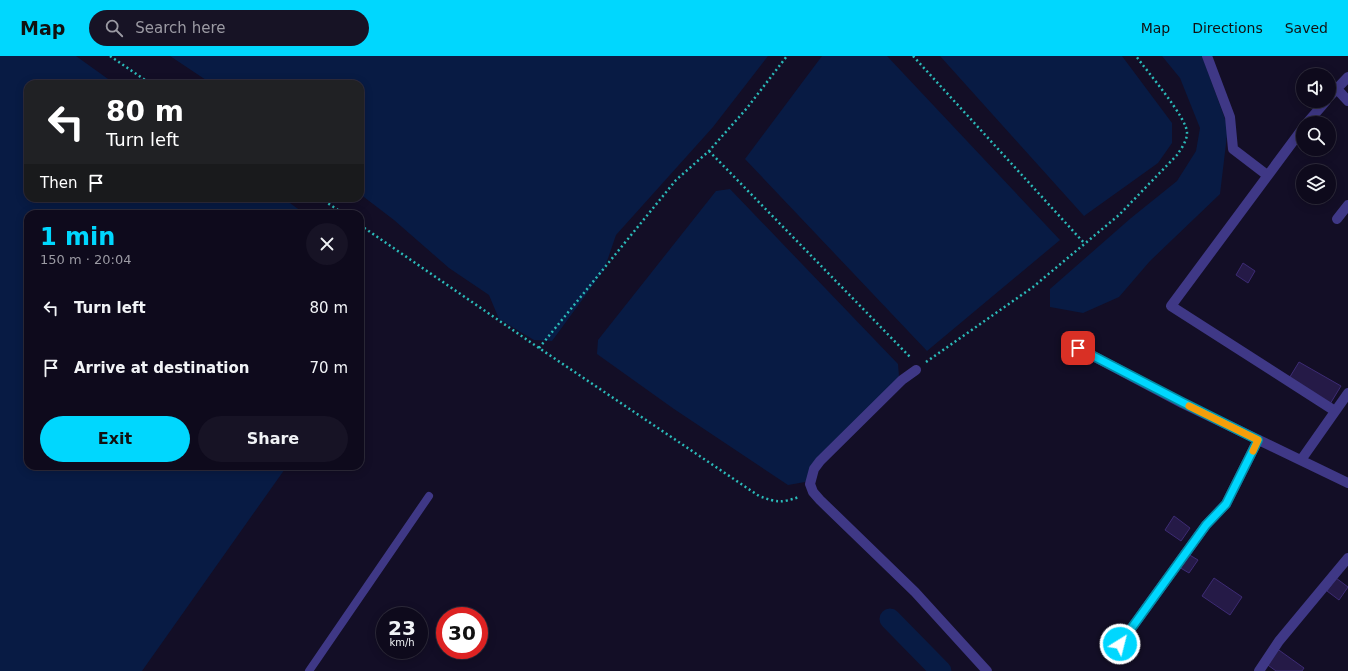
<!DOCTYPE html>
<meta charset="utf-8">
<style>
body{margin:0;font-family:"DejaVu Sans",sans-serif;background:#171325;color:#f1f3f6;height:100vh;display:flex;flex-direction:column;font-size:15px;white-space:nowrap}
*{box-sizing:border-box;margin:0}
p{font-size:13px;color:#9b9aa3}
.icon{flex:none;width:22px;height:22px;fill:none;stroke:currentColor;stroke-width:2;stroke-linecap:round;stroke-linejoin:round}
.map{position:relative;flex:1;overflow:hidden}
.drawer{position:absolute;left:24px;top:154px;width:340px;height:260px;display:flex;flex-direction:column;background:#0e0a1c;border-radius:12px;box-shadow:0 2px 10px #0003,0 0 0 1px #2e2b3b}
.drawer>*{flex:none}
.guide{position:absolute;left:24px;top:24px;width:340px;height:122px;border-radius:12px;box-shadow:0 2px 10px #0003,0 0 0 1px #2e2b3b;background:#202124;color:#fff;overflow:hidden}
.controls{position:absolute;left:1296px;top:12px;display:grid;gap:8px}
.controls a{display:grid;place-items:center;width:40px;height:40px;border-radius:50%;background:#0e0a1c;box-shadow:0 2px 10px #0003,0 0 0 1px #2e2b3b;font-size:20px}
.speed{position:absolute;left:376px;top:551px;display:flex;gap:8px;font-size:20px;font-weight:700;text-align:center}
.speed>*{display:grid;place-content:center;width:52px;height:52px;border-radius:50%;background:#0e0a1c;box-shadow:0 2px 10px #0003,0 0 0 1px #2e2b3b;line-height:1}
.speed small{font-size:10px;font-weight:400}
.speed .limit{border:6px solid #d22;background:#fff;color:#111}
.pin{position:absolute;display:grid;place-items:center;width:34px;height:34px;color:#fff;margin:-17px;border-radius:8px;box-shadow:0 2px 6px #0006}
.me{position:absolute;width:44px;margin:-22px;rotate:36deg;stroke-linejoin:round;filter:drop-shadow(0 0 3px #0008)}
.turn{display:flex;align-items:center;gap:14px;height:84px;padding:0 16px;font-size:18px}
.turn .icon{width:52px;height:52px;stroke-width:2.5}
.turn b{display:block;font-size:28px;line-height:34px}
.then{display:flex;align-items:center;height:38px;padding:0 16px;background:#0003;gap:8px;font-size:15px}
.round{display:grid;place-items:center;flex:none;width:42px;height:42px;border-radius:21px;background:#171325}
.headline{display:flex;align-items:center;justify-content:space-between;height:68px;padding:0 16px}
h1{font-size:24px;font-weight:700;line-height:30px;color:#00d7fe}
.button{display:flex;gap:8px;margin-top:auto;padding:8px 16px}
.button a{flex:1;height:46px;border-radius:24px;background:#00d7fe;color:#111;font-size:16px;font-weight:700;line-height:46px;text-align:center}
.button a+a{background:#171325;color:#f1f3f6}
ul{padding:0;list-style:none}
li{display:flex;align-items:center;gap:12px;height:60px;padding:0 16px}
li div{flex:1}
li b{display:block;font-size:15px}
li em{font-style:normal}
header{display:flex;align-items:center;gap:24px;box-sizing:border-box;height:56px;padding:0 20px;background:#00d7fe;color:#111}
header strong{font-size:19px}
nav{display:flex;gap:22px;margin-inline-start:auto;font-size:14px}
.search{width:280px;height:36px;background:#171325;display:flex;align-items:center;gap:10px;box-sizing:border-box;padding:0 14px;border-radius:22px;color:#9b9aa3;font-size:15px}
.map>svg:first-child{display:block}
</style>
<header>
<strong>Map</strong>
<div class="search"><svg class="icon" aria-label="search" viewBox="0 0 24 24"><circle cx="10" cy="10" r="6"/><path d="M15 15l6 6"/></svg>Search here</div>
<nav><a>Map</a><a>Directions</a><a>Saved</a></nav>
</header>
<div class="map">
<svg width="1348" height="615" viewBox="0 0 1348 615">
<rect width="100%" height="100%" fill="#130e26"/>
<!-- water -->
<path fill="#081b44" d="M0,0H76L115,28H28V142H283L305,158H28V410H287L142,615H0Z
M170,0H768L713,71L616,179L604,214L552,285L534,284L499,263L489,239L449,212L394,164L360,138V28H212Z
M822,0H887L1060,184L927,295L745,103Z
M940,0H1122L1172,67V87L1158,107L1084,160Z
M1162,0H1202L1228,71L1220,138L1150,205L1119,241L1083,257L1050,251V233L1131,162L1177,125L1196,95L1200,72L1180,22Z
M730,133L898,308L899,320L805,426L788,429L674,353L597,298L598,284L716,135Z"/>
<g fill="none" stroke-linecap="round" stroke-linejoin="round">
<!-- canal -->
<path stroke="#081b44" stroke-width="21" d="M890,563L941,615"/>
</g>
<!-- building -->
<path fill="#251a47" stroke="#3d2b74" d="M1243,207L1255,215L1248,227L1236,219Z
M1299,306L1341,330L1330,348L1288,324Z
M1174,460L1190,472L1181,485L1165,474Z
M1188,498L1198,504L1189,517L1179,511Z
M1214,522L1242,541L1230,559L1202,540Z
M1336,522L1348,531L1339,544L1327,535Z
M1276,592L1304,612L1302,615H1276L1265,607Z"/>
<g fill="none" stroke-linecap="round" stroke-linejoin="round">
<!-- path -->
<path stroke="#2bbab9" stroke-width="2.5" stroke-dasharray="2 3" stroke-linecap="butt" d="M110,0L151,28
M913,0L1085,188
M709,95L910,301
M320,142L344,158
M360,169L539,292L759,440C778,447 781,447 799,441
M539,292L676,124L709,95L747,52L787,0
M926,306L1033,231L1119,159L1177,99C1181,93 1187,85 1187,77C1188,63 1146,14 1136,0"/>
<!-- lane -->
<path stroke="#3f3886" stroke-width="8" d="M309,615L429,440"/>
<!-- street -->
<path stroke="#3f3886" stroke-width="10" d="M1207,0L1230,61L1233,93L1267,119
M1337,33L1348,45
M1329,41L1348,21
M1307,67L1326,45
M1303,72L1171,250L1335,355
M1337,163L1348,149
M1078,292L1182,347L1348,427
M916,314L902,324L820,405L814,413L810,428L813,436L820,444L915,536L987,615
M1301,404L1348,337
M1120,588L1206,469L1226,448L1258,384
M1259,615L1279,585L1348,502"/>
</g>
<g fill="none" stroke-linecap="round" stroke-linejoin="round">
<!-- route casing -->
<g stroke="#008ca5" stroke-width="10">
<path id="route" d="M1078,292L1182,346L1258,384L1226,448L1206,469L1120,588"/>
</g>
<!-- route -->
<use href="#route" stroke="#00d7fe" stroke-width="7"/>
<!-- slow -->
<path stroke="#f59e0b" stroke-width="7" d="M1189,350L1258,384L1253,395"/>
</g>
</svg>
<div class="controls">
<a><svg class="icon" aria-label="sound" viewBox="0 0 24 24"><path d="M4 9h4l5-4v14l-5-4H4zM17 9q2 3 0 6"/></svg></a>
<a><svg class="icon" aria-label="search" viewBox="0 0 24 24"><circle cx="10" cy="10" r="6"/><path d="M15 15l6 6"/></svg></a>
<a><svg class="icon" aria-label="layers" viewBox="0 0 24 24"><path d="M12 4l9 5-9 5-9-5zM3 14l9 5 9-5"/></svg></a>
</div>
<div class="speed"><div>23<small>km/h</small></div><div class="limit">30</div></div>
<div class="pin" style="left:1078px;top:292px;background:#d93025"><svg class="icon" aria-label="arrive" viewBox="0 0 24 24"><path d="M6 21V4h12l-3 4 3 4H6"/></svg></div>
<svg class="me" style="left:1120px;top:588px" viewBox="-20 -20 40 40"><circle r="17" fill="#00d7fe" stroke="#fff" stroke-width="3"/><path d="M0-11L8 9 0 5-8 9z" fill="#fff"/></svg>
<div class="guide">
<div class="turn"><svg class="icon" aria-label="left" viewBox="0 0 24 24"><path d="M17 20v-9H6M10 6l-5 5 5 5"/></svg><div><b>80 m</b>Turn left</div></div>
<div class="then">Then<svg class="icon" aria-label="arrive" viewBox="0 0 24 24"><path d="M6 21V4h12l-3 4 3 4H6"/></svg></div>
</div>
<section class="drawer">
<div class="headline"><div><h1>1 min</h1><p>150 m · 20:04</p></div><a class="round"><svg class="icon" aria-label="close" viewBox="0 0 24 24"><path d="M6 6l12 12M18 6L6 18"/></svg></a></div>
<ul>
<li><svg class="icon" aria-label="left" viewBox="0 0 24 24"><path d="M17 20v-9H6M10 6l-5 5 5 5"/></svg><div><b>Turn left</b></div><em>80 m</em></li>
<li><svg class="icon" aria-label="arrive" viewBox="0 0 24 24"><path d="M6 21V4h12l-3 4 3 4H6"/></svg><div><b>Arrive at destination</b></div><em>70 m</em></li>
</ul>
<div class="button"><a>Exit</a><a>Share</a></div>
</section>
</div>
